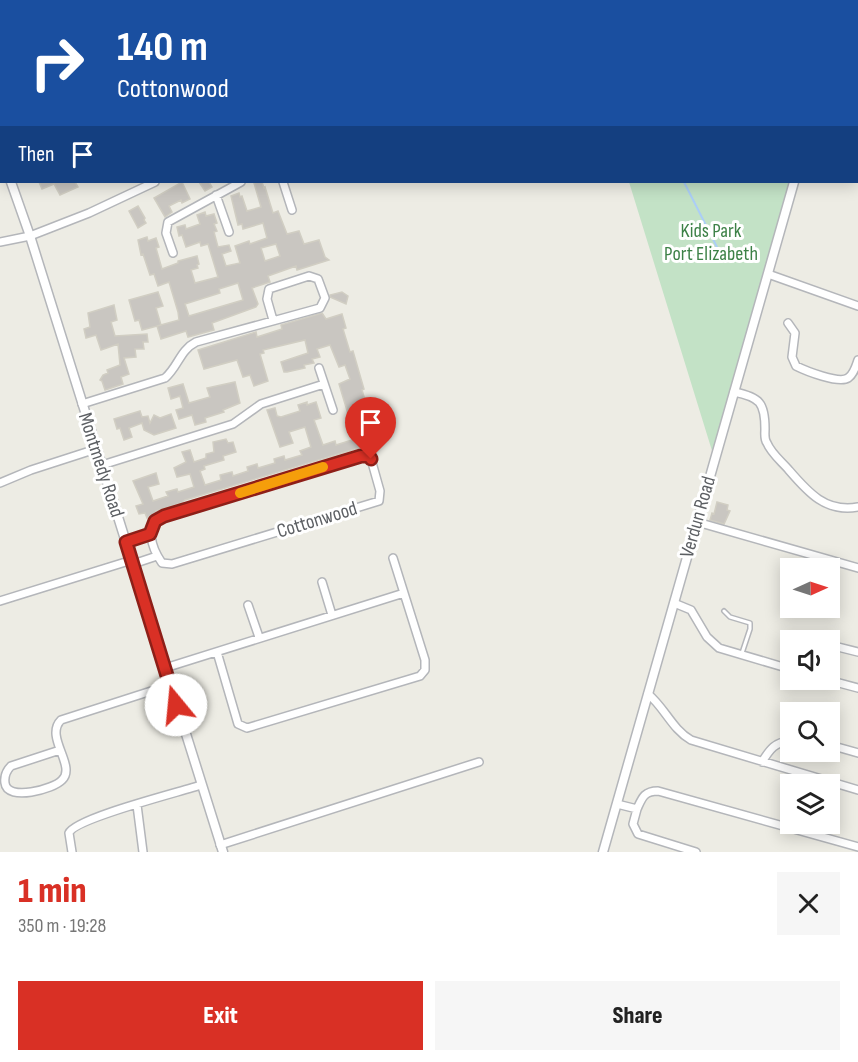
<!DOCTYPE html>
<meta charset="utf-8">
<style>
body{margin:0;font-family:"Sofia Sans Condensed",sans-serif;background:#f6f6f6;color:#222;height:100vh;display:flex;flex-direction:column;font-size:22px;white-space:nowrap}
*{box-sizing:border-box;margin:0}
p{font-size:20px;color:#767676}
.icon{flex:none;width:33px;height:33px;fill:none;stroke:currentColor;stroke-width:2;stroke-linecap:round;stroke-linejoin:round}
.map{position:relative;height:852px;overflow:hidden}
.drawer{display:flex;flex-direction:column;background:#fff;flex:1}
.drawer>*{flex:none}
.hud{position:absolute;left:0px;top:0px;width:858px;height:183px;box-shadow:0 3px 15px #0003;background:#1a4fa0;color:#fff;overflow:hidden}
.needle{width:39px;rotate:87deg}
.tools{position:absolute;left:780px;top:558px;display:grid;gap:12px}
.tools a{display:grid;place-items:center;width:60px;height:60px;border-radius:0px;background:#fff;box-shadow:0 3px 15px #0003;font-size:30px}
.pin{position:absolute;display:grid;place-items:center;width:51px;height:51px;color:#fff;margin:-62px -26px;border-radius:50% 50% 50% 0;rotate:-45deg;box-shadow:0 0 6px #0007}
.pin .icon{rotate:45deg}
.me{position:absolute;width:66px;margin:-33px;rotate:343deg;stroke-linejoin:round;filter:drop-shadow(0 0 4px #0008)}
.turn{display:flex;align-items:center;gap:21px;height:126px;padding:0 18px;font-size:27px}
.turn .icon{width:78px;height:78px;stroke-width:2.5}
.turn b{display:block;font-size:42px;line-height:51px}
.then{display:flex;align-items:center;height:57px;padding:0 18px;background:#0003;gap:12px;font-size:22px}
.round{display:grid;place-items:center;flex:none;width:63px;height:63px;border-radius:0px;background:#f6f6f6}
.overview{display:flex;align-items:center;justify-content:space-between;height:102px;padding:0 18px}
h1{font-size:36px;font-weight:800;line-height:45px;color:#d93025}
.primary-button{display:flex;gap:12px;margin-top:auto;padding:12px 18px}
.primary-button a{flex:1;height:69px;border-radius:0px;background:#d93025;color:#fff;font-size:24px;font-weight:800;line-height:69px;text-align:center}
.primary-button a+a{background:#f6f6f6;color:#222}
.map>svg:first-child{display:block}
</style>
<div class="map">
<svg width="858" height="852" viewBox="0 0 858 852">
<rect width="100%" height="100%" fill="#edece4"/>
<!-- green -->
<path fill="#c3e2c6" d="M573,0H842L841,2Z
M629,182H790L713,454Z"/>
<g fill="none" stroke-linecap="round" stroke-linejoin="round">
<!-- stream -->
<path stroke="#abcef7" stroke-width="2" d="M595,0V2
M684,182L722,257"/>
</g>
<!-- building -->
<path fill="#c9c6c1" stroke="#d1cec3" stroke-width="1.5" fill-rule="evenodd" d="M39,182H75L78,187L60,195L54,184L42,189Z
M182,182L190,199L182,203L181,200L169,206L172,212L165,217L154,198Z
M199,182H209L212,187L205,191Z
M259,182H262L264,188L265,187L273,213L278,211L287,234L299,231L304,244L319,240L325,257L329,260L297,270L296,266L268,276L270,282L252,288L258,304L256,307L212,323L214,330L188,337L186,331L161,339L157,326L179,320L178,312L169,282L158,286L154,274L150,275L143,254L141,255L138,240L147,237L148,241L156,238L159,247L156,248L162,269L178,263V261L197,256L199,264L197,265L198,268L191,270L195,283L218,277L208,244L201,246L200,242L186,247L182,235L179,236L177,227L185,225L186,229L200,224L197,215L205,212L206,216L214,214L217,223L214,224L217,231L214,232L218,247L229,245L231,251L222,254L226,266L240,263L235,246L249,241L250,244L267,238L263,223L243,229L242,224L238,225L231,196L239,193L240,197L242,196L247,211L261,207L254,183ZM276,244L280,256L265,261L261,248ZM238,283L243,300L189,316L185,304L220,293L219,289Z
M138,206L145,218L144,220L146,223L138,228L129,211Z
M158,292L163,306L156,308L161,325L142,330L139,320L135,321L129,300Z
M342,292L348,296L346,304L330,297V295Z
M114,305L117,320L111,322L115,336L147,334L148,342H143L144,349H135L136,357L124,358L129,374L121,377L123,384L105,390L102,381L100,380L103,375L108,373L107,370L120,365L118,344L101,350L96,335L86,338L84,329L90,327L88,313Z
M322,313L326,319L342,314L346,328L343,329L350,352L353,351L364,389L362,390L371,420L360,424L357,411L348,414L339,384L350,379L345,365L339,367L330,345L317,349L320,357L312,359L314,363L304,365L305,368L287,372H284L281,362L308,353L305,340L263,350L264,353L260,354L268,381L254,386L250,375L243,377L237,360L204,369L198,350L256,332L257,337L282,329L281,325Z
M235,382L240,403L223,410L224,412L205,418L206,422L195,425L192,415L179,419L176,410L183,408L180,396L171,399L168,388L183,384L189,403L210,397L207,388Z
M307,402V405L316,402L321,418L314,420L323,445L335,441L336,445L352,440L351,435L361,432L365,446L185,500L181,503L156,511L157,514L147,518L145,513L139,514L136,506L143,504L133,481L156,473L159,484L148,487L153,501L168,496L166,492L177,489L178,492L194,487L190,474L177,477L174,468L186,462L182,452L190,450L194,462L206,458V454L214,452L213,442L226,439L228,443L233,442L236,452L223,456L224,460L204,466L205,469L200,471L205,485L221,480L220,475L232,472L233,476L248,471L247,467L257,464L258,468L275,463L274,459L284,456L285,460L302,455L300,451L311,447L305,427L289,432L293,443L280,447L267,410L275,408L277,416L281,417L300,411L298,405Z
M140,411L142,417L148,416L150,423L154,415L160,418L171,414L176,428L154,435L144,430L142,423L129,428L132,437L124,440L120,428L117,429L114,419Z
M717,502L728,505L727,510L730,511L724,524L710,520L712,513L714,514Z"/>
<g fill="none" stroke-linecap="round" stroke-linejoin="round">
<!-- service casing -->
<g stroke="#b4b6ba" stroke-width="6">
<path id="service" d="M856,62H858
M724,611L730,617L750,623V629L742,653"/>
</g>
<!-- minor casing -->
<g stroke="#b4b6ba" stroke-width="10">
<path id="minor" d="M69,0L70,2
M231,0L232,2
M306,0L307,2
M435,0L436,2
M561,0V2
M32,2L35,0
M482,2L485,0
M0,112L2,111
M283,182L292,210
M216,195L229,232
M0,242L30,236L89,213L155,182
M173,253L166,233L168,222L241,182
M768,274L858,306
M788,323L795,333L792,357L796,366C806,371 839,384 848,378C854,374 856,366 858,360
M319,368L333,410
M734,392C760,397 765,403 765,429C765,434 764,439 767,443C771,453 781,461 788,469C807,491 825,513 858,507
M82,404L165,378C178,367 180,350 196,342L320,308L325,298L318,279L309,276L269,289L267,299L273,320
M364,455L371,459L380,491L379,501L172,564L162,563C151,547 144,526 164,516Z
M102,465L233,424L261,404L324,384
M0,483L31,470L96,449
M697,522L858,568
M126,542L150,534
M133,564L157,556
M322,582L332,615
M0,601L132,560
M674,603L691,610L707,637L719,648L790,669
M248,605L259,637
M830,645L858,652
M217,652L238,724L247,728L420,676L425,670V660L393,558
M165,668L404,593
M828,680L858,688
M648,694C665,708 672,729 691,740L858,790
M830,745L858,753
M60,750L11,766C7,770 4,776 5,783C7,802 54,789 62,780C77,766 44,737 61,720L170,685
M762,762C770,749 775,742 790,741
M617,804L637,809C642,798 644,791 658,791L858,847
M137,805L143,852
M637,809L633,824L638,834L696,852
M220,845L479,762
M72,852L69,833C75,818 180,792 201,785"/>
</g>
<!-- tertiary casing -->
<g stroke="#b4b6ba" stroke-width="11">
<path id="tertiary" d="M845,2V0
M0,151L2,155
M11,182L30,236L223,852
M603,852L794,182"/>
</g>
<!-- service -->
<use href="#service" stroke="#fff" stroke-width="3"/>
<!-- minor -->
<use href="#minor" stroke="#fff" stroke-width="7"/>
<!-- tertiary -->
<use href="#tertiary" stroke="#fff" stroke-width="8"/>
</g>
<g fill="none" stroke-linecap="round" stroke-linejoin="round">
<!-- route casing -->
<g stroke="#8d1f18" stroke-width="15">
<path id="route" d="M176,705L126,542L150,534L155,521L164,516L361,456H369L371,459"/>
</g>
<!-- route -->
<use href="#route" stroke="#d93025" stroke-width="10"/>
<!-- slow -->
<path stroke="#f59e0b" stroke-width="10" d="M240,493L323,467"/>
</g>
<g text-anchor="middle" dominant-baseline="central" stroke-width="6" stroke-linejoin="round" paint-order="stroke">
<!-- park labels -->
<g font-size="20" fill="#3d8147" stroke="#fff">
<text x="711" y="231">Kids Park<tspan x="711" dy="23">Port Elizabeth</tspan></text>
</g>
<!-- street labels -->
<g font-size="20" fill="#5c5f63" stroke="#fff">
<text transform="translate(101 465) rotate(72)">Montmedy Road</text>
<text transform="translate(698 517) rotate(-74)">Verdun Road</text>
<text transform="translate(317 520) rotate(-17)">Cottonwood</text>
</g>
</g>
</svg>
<div class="tools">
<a><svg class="needle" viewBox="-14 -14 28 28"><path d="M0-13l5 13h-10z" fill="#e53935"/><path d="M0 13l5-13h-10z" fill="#767676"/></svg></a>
<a><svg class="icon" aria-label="sound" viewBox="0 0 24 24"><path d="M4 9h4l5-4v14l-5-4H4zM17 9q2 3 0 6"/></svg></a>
<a><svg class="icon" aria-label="search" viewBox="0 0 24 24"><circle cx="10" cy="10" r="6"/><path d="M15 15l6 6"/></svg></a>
<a><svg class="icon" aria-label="layers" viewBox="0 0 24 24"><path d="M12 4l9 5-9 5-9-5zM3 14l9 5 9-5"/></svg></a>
</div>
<div class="pin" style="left:371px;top:459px;background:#d93025"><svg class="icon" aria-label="arrive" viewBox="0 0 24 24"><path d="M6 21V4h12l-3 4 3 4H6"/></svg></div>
<svg class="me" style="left:176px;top:705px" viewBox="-20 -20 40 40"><circle r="19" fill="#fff"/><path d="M0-13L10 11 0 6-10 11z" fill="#d93025"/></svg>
<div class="hud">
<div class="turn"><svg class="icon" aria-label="right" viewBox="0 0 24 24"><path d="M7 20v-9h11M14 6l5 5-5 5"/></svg><div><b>140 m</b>Cottonwood</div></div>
<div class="then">Then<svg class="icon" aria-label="arrive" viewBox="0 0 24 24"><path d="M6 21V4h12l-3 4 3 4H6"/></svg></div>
</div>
</div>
<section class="drawer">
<div class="overview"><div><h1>1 min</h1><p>350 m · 19:28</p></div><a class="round"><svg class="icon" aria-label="close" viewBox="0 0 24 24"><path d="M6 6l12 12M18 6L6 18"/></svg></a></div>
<div class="primary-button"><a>Exit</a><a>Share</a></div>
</section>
